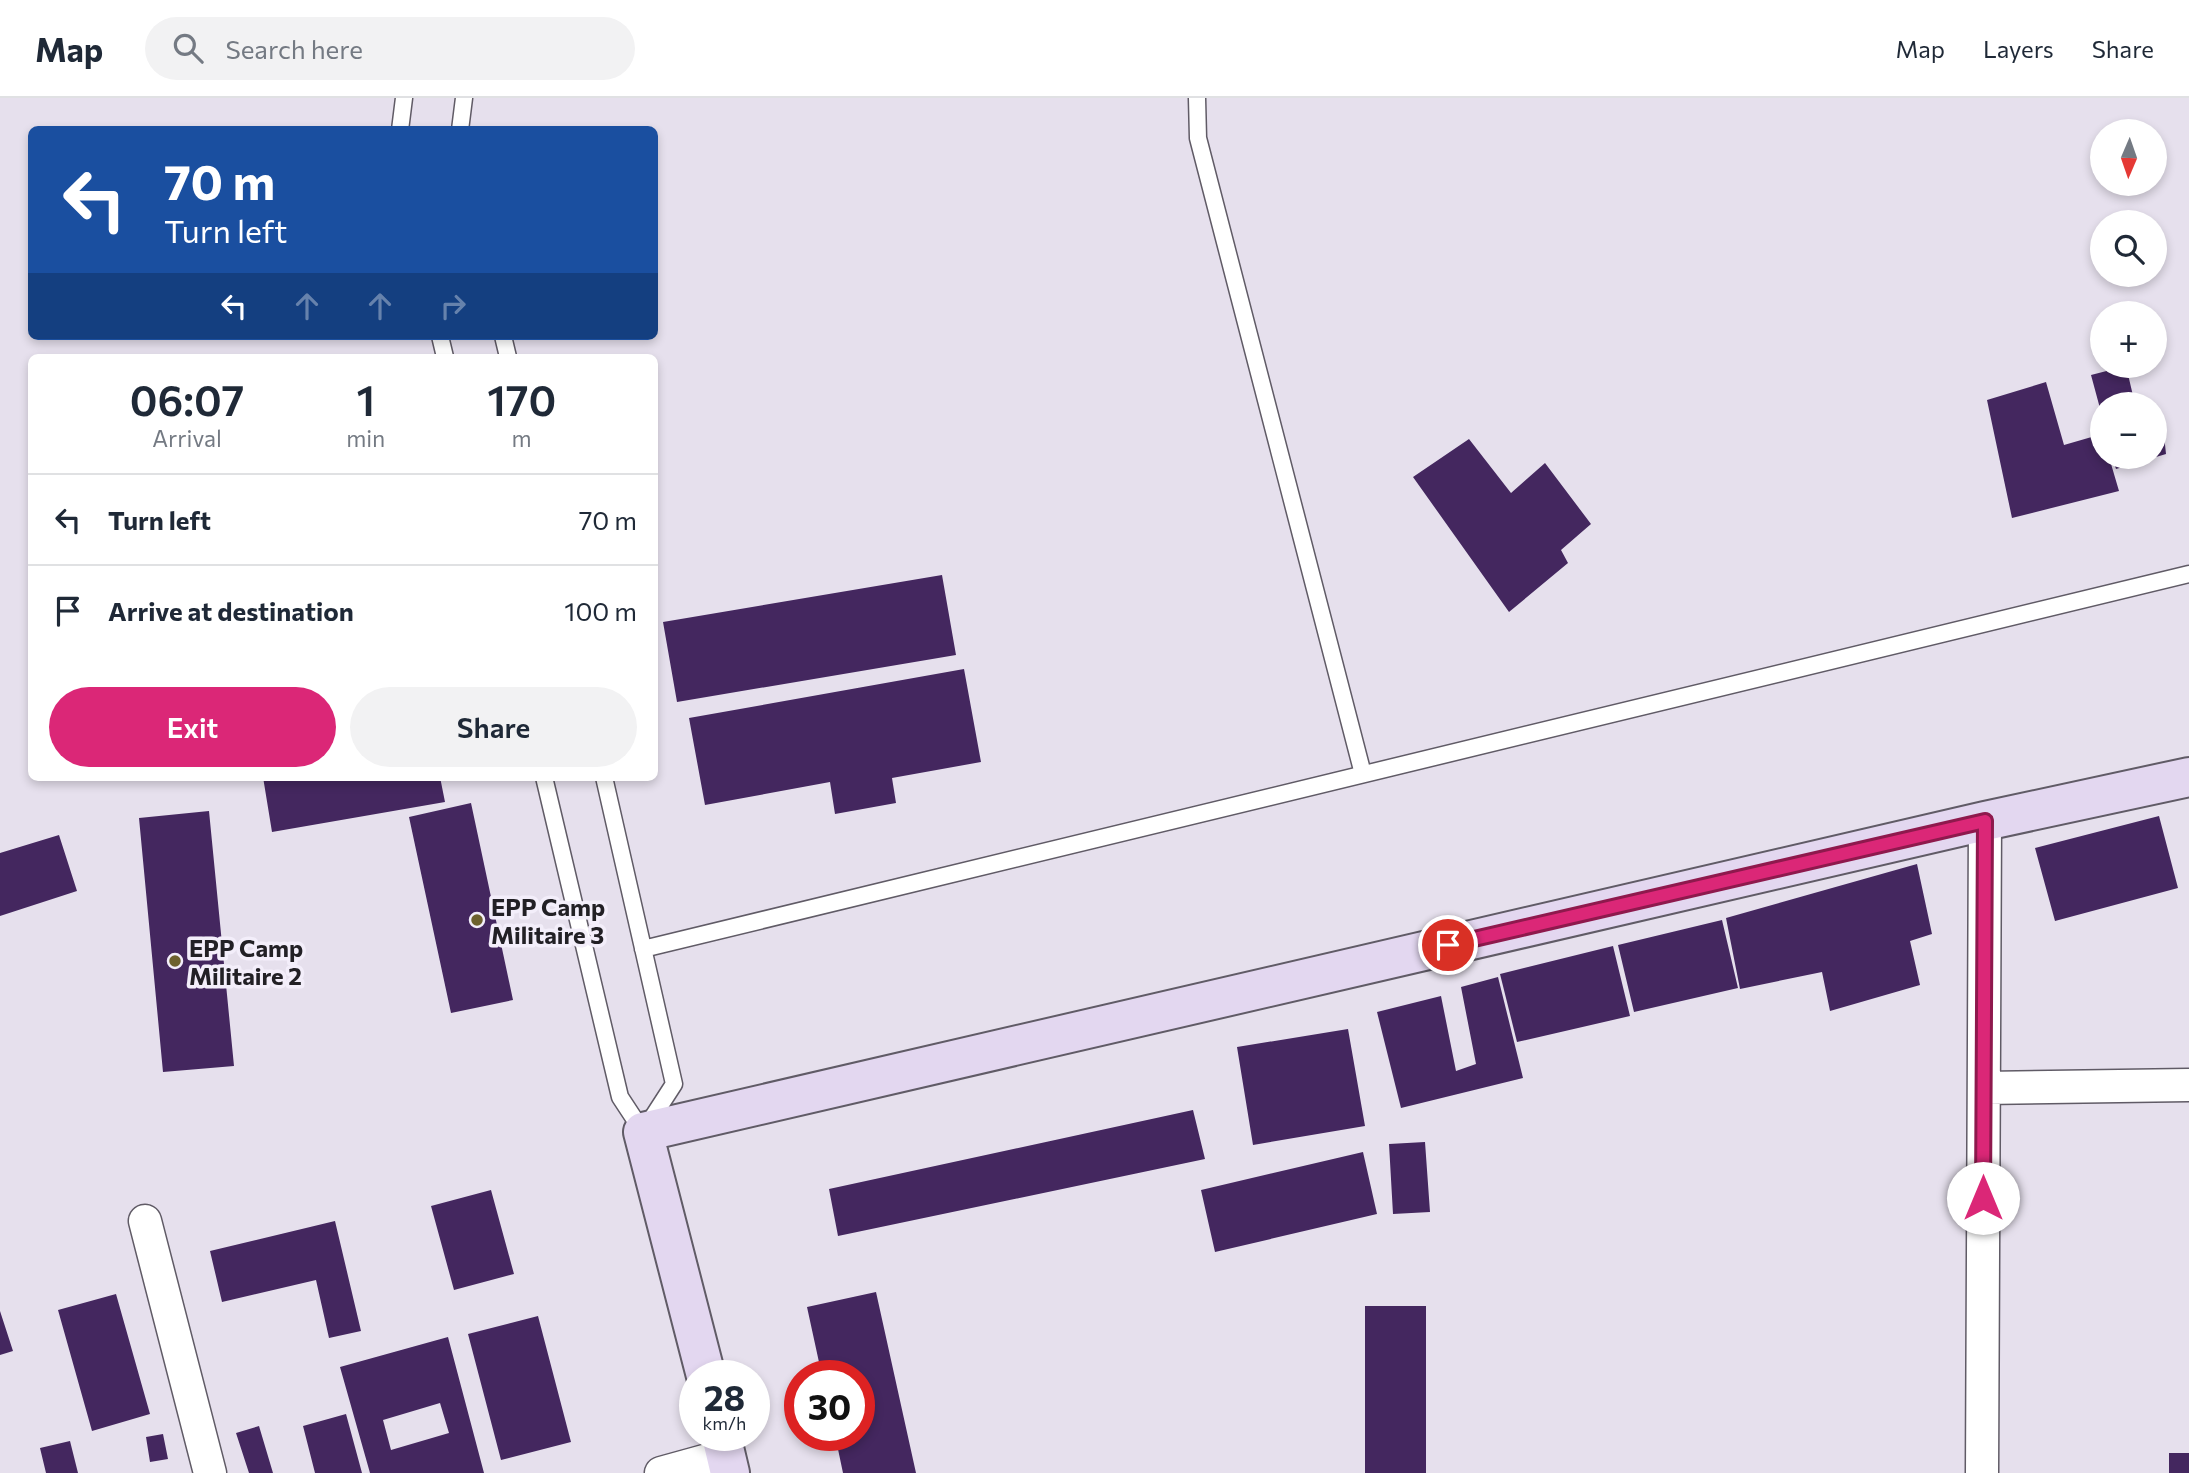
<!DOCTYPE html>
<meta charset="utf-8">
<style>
body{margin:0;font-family:Commissioner,sans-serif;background:#f2f2f3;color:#1f2937;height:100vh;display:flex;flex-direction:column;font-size:26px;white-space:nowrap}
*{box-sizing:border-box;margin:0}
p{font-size:23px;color:#747a83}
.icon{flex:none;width:38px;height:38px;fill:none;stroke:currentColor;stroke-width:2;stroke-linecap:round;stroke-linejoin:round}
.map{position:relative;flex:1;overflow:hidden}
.details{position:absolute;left:28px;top:256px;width:630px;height:427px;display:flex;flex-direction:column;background:#fff;border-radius:10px;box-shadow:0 4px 10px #0003}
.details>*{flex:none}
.guide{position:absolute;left:28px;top:28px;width:630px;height:214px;border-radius:10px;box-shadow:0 4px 10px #0003;background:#1a4fa0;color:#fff;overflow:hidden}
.needle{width:46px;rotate:182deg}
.buttons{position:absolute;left:2090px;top:21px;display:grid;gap:14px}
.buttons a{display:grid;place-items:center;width:77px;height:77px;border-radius:50%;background:#fff;box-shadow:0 4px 10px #0003;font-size:35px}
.speed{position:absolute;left:679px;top:1262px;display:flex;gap:14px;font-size:35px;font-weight:700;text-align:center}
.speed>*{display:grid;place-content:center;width:91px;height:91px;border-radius:50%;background:#fff;box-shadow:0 4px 10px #0003;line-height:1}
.speed small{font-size:18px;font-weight:400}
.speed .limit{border:10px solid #d22;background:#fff;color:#111}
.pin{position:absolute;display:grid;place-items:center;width:60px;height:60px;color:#fff;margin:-30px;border:4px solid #fff;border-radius:50%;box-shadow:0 2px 7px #0007}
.me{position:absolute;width:77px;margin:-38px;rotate:0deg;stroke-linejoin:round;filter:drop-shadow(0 0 5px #0008)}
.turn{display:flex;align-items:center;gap:24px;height:147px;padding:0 21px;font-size:32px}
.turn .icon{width:91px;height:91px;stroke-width:2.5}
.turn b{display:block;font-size:49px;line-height:60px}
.lanes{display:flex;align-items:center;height:66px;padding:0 21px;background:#0003;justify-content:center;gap:35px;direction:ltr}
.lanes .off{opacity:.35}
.eta{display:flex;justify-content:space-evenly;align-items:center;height:119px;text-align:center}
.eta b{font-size:42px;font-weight:600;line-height:49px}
.cta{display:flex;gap:14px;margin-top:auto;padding:14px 21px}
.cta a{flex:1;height:80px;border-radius:42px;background:#db2777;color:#fff;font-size:28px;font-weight:600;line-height:80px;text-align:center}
.cta a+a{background:#f2f2f3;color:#1f2937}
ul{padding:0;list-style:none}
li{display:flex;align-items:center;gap:21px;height:91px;padding:0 21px;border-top:2px solid #e0e1e3}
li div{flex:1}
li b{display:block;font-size:26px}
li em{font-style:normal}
header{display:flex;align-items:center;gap:42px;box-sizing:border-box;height:98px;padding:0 35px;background:#fff;border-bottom:2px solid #e0e1e3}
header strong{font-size:33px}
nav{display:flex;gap:38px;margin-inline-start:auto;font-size:24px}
.search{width:490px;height:63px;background:#f2f2f3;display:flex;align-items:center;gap:18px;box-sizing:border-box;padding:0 24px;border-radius:38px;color:#747a83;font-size:26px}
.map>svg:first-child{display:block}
</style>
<header>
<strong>Map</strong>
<div class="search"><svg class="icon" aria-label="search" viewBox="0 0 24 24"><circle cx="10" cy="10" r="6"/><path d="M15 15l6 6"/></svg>Search here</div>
<nav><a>Map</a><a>Layers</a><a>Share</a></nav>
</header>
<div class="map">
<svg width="2189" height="1375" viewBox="0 0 2189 1375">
<rect width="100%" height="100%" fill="#e6e0ed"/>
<!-- building -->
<path fill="#44275f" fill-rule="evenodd" d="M2126,268L2135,306H2102L2101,314L2091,277Z
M2046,284L2064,347L2102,336V359H2109L2119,393L2012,420L1987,302Z
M2162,318L2166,356L2116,371L2112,359H2154V320Z
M1469,341L1511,395L1545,365L1591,426L1561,452L1568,465L1509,514L1413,379Z
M942,477L956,557L677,604L663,524Z
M964,571L981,664L892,680L896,705L835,716L830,684L705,707L689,620Z
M263,679H440L445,704L272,734Z
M471,705L513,902L451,915L409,719Z
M209,713L234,968L163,974L139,720Z
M2159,718L2178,790L2055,823L2035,750Z
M59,737L77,793L0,818V755Z
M1917,766L1932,836L1910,843L1920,887L1830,913L1822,874L1740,891L1726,820Z
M1722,822L1738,890L1634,914L1618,847Z
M1613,848L1630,918L1517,944L1500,876Z
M1498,879L1523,980L1401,1010L1377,914L1441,898L1456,973L1476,966L1461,889Z
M1348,931L1365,1028L1253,1047L1237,949Z
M1193,1012L1205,1061L838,1138L829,1091Z
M1425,1044L1430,1114L1393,1116L1389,1046Z
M1363,1054L1377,1116L1215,1154L1201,1092Z
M491,1092L514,1176L454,1192L431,1108Z
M335,1123L361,1233L329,1240L316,1182L222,1204L210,1153Z
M876,1194L916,1375H843L835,1337H859V1278H822L807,1209Z
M116,1196L150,1316L92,1333L58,1212Z
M1365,1208H1426V1375H1365Z
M0,1213L13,1253L0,1257Z
M538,1218L571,1344L501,1362L468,1236Z
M448,1239L484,1375H370L340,1269ZM440,1305L449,1335L391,1352L383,1322Z
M346,1316L362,1375H315L303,1328Z
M259,1328L273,1375H249L236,1335Z
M163,1336L168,1361L150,1364L146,1339Z
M70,1343L78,1375H46L40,1350Z
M2169,1355H2189V1375H2169Z"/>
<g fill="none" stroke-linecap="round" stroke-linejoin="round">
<!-- lane casing -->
<g stroke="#605b66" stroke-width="19">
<path id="lane" d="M1197,0L1198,40L1363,676
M400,32L404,0
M460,32L464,0
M440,238L445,259
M503,238L508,259
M544,679L620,999L643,1034L674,986L604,679
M643,851L2189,476"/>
</g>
<!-- street casing -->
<g stroke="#605b66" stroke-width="35">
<path id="street" d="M1984,990L2189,987
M145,1123L210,1375
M661,1375L726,1357
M1982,1375L1985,723"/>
</g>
<!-- secondary casing -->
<g stroke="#605b66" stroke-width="42">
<path id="secondary" d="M706,1278L643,1034L1985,723L2189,679
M721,1337L730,1375"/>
</g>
<!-- lane -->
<use href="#lane" stroke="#fff" stroke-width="16"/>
<!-- street -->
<use href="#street" stroke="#fff" stroke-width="32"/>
<!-- secondary -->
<use href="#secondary" stroke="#e3d7f0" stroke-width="38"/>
</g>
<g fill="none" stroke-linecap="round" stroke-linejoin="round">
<!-- route casing -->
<g stroke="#8e194d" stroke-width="18">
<path id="route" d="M1448,847L1985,723L1983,1100"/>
</g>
<!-- route -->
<use href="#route" stroke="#db2777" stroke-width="12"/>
</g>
<!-- markers -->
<g fill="#6d612e" stroke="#f3eefa" stroke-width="2.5">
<circle cx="477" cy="822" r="7"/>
<circle cx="175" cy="863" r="7"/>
</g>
<g text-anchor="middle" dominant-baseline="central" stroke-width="7" stroke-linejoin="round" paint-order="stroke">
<!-- poi labels -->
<g font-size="24" font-weight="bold" fill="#222025" stroke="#f3eefa" text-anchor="start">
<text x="491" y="808">EPP Camp<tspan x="491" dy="28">Militaire 3</tspan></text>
<text x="189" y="849">EPP Camp<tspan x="189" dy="28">Militaire 2</tspan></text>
</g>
</g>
</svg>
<div class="buttons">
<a><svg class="needle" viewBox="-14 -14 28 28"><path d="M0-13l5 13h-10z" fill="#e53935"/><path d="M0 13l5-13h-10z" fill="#747a83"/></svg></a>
<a><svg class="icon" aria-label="search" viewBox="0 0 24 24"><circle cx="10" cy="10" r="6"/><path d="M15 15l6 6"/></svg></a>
<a>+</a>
<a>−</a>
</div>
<div class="speed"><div>28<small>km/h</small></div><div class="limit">30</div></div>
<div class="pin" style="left:1448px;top:847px;background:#d93025"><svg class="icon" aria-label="arrive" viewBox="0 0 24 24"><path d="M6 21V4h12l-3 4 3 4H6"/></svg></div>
<svg class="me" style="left:1983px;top:1100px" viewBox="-20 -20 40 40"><circle r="19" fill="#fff"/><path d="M0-13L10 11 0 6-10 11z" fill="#db2777"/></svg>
<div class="guide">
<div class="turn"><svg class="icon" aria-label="left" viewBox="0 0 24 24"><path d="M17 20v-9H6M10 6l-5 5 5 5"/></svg><div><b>70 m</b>Turn left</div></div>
<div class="lanes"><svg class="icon" aria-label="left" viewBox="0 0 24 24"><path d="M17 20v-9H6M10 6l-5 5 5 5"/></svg><svg class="icon off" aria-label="ahead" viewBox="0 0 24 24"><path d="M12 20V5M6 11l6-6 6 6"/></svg><svg class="icon off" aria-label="ahead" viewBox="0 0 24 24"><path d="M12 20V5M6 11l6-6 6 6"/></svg><svg class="icon off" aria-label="right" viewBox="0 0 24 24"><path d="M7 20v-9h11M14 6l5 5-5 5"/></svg></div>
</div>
<section class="details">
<div class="eta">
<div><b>06:07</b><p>Arrival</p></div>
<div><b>1</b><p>min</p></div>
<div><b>170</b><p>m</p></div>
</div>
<ul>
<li><svg class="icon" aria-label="left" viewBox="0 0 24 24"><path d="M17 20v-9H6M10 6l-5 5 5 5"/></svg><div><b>Turn left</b></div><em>70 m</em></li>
<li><svg class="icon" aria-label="arrive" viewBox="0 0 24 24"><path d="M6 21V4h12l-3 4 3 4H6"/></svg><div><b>Arrive at destination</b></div><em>100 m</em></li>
</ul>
<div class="cta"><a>Exit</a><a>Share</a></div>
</section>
</div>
